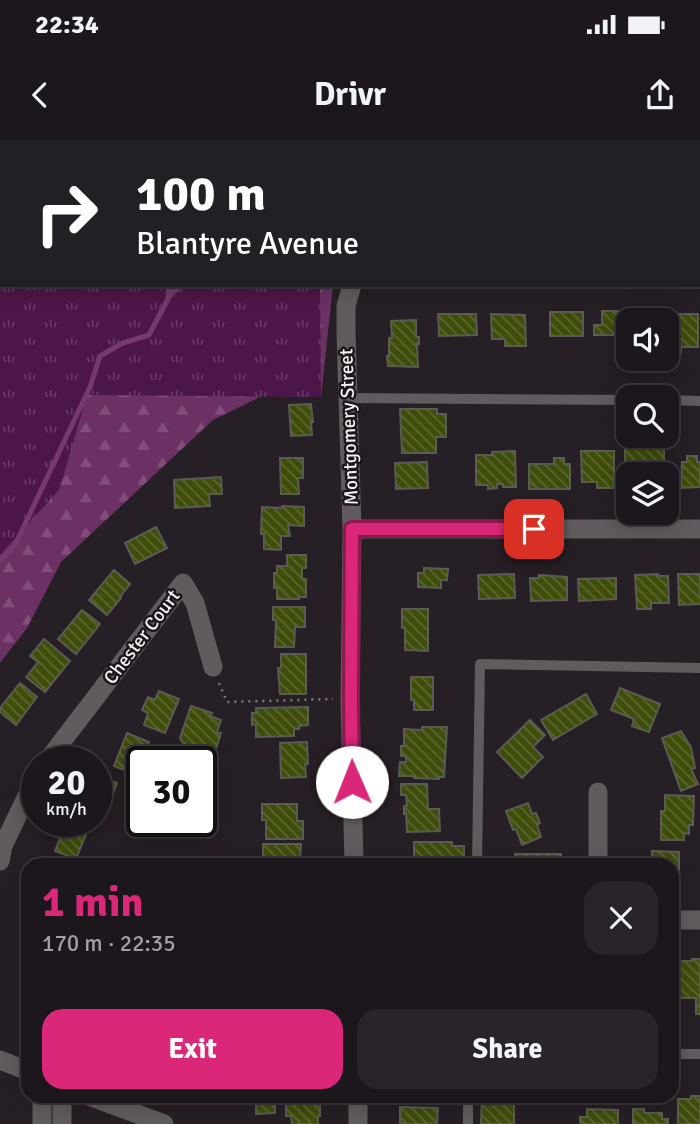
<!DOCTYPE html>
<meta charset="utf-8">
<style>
body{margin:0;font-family:Signika,sans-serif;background:#292429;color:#f1f3f6;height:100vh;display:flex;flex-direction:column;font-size:26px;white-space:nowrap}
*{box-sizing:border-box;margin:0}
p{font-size:23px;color:#a09fa3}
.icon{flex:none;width:38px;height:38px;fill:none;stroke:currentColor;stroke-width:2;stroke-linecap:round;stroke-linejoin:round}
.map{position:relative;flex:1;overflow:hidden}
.side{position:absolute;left:21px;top:718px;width:658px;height:245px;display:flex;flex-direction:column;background:#1c171c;border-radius:21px;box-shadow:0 4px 18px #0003,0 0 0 2px #3a363b}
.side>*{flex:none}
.hud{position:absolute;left:0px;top:0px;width:700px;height:147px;box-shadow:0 4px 18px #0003,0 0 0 2px #3a363b;background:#202124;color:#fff;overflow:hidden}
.buttons{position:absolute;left:616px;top:168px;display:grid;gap:14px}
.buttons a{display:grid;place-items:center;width:63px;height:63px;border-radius:14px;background:#1c171c;box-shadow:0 4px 18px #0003,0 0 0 2px #3a363b;font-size:35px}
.speed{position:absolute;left:21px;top:606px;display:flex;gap:14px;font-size:35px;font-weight:700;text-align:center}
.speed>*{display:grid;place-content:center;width:91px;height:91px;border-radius:50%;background:#1c171c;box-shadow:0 4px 18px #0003,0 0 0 2px #3a363b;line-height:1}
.speed small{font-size:18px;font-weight:400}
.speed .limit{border:4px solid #111;border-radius:10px;background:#fff;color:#111}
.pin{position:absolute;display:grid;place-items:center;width:60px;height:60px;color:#fff;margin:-30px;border-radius:14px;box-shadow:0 4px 10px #0006}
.me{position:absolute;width:77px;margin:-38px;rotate:359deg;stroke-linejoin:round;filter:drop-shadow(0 0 5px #0008)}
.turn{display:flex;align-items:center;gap:24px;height:147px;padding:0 21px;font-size:32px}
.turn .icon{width:91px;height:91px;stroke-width:2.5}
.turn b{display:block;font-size:49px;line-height:60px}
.round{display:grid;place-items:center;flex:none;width:74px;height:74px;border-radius:21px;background:#292429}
.overview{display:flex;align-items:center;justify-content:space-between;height:119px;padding:0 21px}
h1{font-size:42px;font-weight:700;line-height:52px;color:#db2777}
.primary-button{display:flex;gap:14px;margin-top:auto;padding:14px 21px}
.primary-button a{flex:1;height:80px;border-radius:21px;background:#db2777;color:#fff;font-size:28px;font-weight:700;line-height:80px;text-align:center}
.primary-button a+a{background:#292429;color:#f1f3f6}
.status{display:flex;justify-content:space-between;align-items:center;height:49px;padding:0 35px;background:#1c171c;direction:ltr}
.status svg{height:19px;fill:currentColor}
header{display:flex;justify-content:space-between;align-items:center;height:91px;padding:0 21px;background:#1c171c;font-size:32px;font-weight:700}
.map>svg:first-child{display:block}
</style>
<div class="status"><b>22:34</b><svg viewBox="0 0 49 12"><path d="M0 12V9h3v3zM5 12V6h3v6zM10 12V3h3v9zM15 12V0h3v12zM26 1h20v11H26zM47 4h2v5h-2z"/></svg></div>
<header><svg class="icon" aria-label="back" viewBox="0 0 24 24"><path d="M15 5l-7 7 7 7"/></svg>Drivr<svg class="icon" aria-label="share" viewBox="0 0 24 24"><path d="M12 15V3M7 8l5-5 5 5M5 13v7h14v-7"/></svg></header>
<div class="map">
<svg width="700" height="984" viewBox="0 0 700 984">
<defs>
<pattern id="forest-firs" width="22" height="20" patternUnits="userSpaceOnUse" patternTransform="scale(1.75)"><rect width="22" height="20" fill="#6b3064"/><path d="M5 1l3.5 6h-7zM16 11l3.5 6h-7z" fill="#814e7b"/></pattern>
<pattern id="park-tufts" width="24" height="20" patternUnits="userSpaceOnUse" patternTransform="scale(1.75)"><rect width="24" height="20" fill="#4d1648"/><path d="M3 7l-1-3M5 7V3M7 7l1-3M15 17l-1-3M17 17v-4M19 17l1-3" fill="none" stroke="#673863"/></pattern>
<pattern id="building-back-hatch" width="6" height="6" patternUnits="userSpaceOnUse" patternTransform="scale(1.75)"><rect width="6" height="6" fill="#3f4d0b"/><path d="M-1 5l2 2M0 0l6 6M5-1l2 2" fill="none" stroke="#5c672f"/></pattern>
</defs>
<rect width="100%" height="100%" fill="#261f25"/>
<!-- forest -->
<path fill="url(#forest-firs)" d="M0,0H336L337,2H2V145H333L321,257L262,256L213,280L61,422L27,488L0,523Z"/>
<!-- park -->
<path fill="url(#park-tufts)" d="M0,0H318V2H2V145H320L321,257L87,255L59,350L0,415Z"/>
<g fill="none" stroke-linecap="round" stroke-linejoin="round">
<!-- stream -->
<path stroke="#75396e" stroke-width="5" d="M168,2L169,0
M168,158L180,145
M0,421L15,405L90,247L100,216L123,203L149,195L168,159L169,145"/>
</g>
<!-- building -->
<path fill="url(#building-back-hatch)" stroke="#585c52" stroke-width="2" d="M602,171H639L640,180H628V195H594V185H602Z
M550,172H583V196H550Z
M438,174H476L477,195L439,196Z
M491,174L525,175L526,206H505V199H492Z
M674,174H698V207H681V212H670V218H667V180H655V177H674Z
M416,180V197H419V204H417L418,227L388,226L387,216H389V198H392L391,181Z
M311,264L313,282H311L312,295L291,296L289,265Z
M400,269H437V274H446V297H436V313H402Z
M625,293H628V296H643L644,302H657V305H664V334H628V347H622V326L625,325Z
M515,311L516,347H503V344H497V348L488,349V345H476V315H492V312Z
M581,311H614V348H597V342H582Z
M687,316H697V322H700V347L681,348L682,322H687Z
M280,318H303V338H298L299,354H281Z
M554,318H564V324H570V349H529V324H554Z
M427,322L428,348L396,349L395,323Z
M221,337L222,354H209L210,366L175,368L174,340Z
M282,366L304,367V386L288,385L290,396H281V410L264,409V394H261L262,367L282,368Z
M156,387L167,408L135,424L125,403Z
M287,415H306V428H302V439H306V457H299V459H277V448H274V433H277V426H287Z
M424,428L448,429L447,440H441V448L418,447V433H424Z
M114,430L130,444L120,457L121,458L107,475L89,460Z
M514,434L515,458L479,459L478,435Z
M658,434V436H668L669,463H651V469H637L635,435Z
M678,434H700V464L679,465Z
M539,435L567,437V460L531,461L530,438H539Z
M616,438V459L579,461L578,439Z
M273,467H305V487H295L294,507H275L276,480H273Z
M402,469H428V511L405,510V488H402Z
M82,470L100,484L76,514L58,499Z
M44,499L70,521L45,552L26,537L38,522L30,516Z
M281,514H306V554H280L278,528H281Z
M411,537H433V570H414V560H411Z
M20,543L37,557L16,585L0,572V568Z
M620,548L660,564L649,592L632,586L634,579L611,570Z
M159,551L179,559L165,593L144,585L148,573L142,570L148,557L155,560Z
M586,554L597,574L553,600L541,580Z
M191,566L212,573L210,576L221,580L217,592L221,593L212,621L200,617L186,605V604L182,602L180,598Z
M308,567V585L299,586V589H294V596L256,597V584L252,585V573H256V568Z
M530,580L545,595L533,607L543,617L522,638L497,612Z
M422,587H447L444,637H439V639L414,638V636H399L400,622H406V616H401V606H404V589L422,590Z
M681,591L691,607L695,628L691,629L698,644L681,651L662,598Z
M127,593L149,602L136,635L114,626Z
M307,602L308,624H305L306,637L281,638L280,603Z
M96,635L117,643L104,676L96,673Z
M401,644H427L428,669H439L440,691L407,692L406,673L404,674V666H407L406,655H401Z
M665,655L694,656L693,685H689V694L684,693V700H661V671H665Z
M528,663L532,674L536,673L540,683L537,685L541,697L522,705L516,689L513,690L506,671Z
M262,664H297V681H303V699H266V680H262Z
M67,681H87L91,682L76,719L55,711Z
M414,702H452V706H464V721H453V724H414Z
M263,704H301L300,721H293V724H257V723H263Z
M652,711L679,712V743H672V724H652Z
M515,714H561V724H504V720H515Z
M24,789H28V819H23Z
M692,819H700V874H696V858H677V821H692Z
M21,849H28V885H20Z
M256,956H275V973L256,974Z
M291,956H320V976H318V984H292L291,976H286V963H291Z
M482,956H514V984H481Z
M691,956H700V984H678V959H691Z
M400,967L438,968L437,984H400Z
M587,969L618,970V984H580V977H587Z
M633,969H644V973H662V979H668V984H633Z"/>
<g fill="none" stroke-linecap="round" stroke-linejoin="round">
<!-- path -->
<path stroke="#807a7f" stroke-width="2.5" stroke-dasharray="2 5" stroke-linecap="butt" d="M241,0V2
M78,2L79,0
M142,2L143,0
M402,2L403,0
M0,139L2,140
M20,145L29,149L55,145
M219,543L227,562L333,559"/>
<!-- service -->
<path stroke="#5f5b5e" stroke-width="10" d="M347,258L628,260
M667,260L700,261
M477,724L480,524L700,528
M672,914H700
M468,956V984"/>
<!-- minor -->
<path stroke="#5f5b5e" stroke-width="19" d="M698,128H700
M352,145L346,166V193L352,389L350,559L354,724
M352,389H700
M47,621L183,443L195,463L213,527
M598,652V724
M0,721L3,706L37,635
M672,780H700
M0,920L28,931
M42,956V984
M62,956V984
M89,956L164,984
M358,956V984"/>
</g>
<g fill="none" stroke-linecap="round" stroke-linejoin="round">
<!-- route casing -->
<g stroke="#8e194d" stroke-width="18">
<path id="route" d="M352,642L351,559L352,389H534"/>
</g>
<!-- route -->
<use href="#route" stroke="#db2777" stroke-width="12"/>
</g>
<g text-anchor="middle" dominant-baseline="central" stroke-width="5" stroke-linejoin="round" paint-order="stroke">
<!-- street labels -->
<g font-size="19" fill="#f7f2f6" stroke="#1d161c">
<text transform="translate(349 287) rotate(-92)">Montgomery Street</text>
<text transform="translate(142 497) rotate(-53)">Chester Court</text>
</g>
</g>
</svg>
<div class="buttons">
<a><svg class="icon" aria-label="sound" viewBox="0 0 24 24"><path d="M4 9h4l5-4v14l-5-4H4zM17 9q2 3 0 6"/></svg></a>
<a><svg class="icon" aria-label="search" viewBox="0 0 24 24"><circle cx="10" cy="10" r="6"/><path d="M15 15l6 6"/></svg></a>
<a><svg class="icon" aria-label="layers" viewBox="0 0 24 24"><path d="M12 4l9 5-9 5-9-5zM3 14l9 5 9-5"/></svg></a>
</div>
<div class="speed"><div>20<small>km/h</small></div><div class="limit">30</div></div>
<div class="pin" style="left:534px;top:389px;background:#d93025"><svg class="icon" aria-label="arrive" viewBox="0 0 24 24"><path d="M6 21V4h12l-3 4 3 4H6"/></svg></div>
<svg class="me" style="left:352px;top:642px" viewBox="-20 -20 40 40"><circle r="19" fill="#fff"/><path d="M0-13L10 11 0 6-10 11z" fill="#db2777"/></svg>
<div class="hud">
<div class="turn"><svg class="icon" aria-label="right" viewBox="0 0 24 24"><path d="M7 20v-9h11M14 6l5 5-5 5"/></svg><div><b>100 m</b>Blantyre Avenue</div></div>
</div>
<section class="side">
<div class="overview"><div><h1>1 min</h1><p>170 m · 22:35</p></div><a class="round"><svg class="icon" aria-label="close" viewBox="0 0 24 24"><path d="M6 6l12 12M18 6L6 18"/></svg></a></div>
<div class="primary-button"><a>Exit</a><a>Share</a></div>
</section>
</div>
